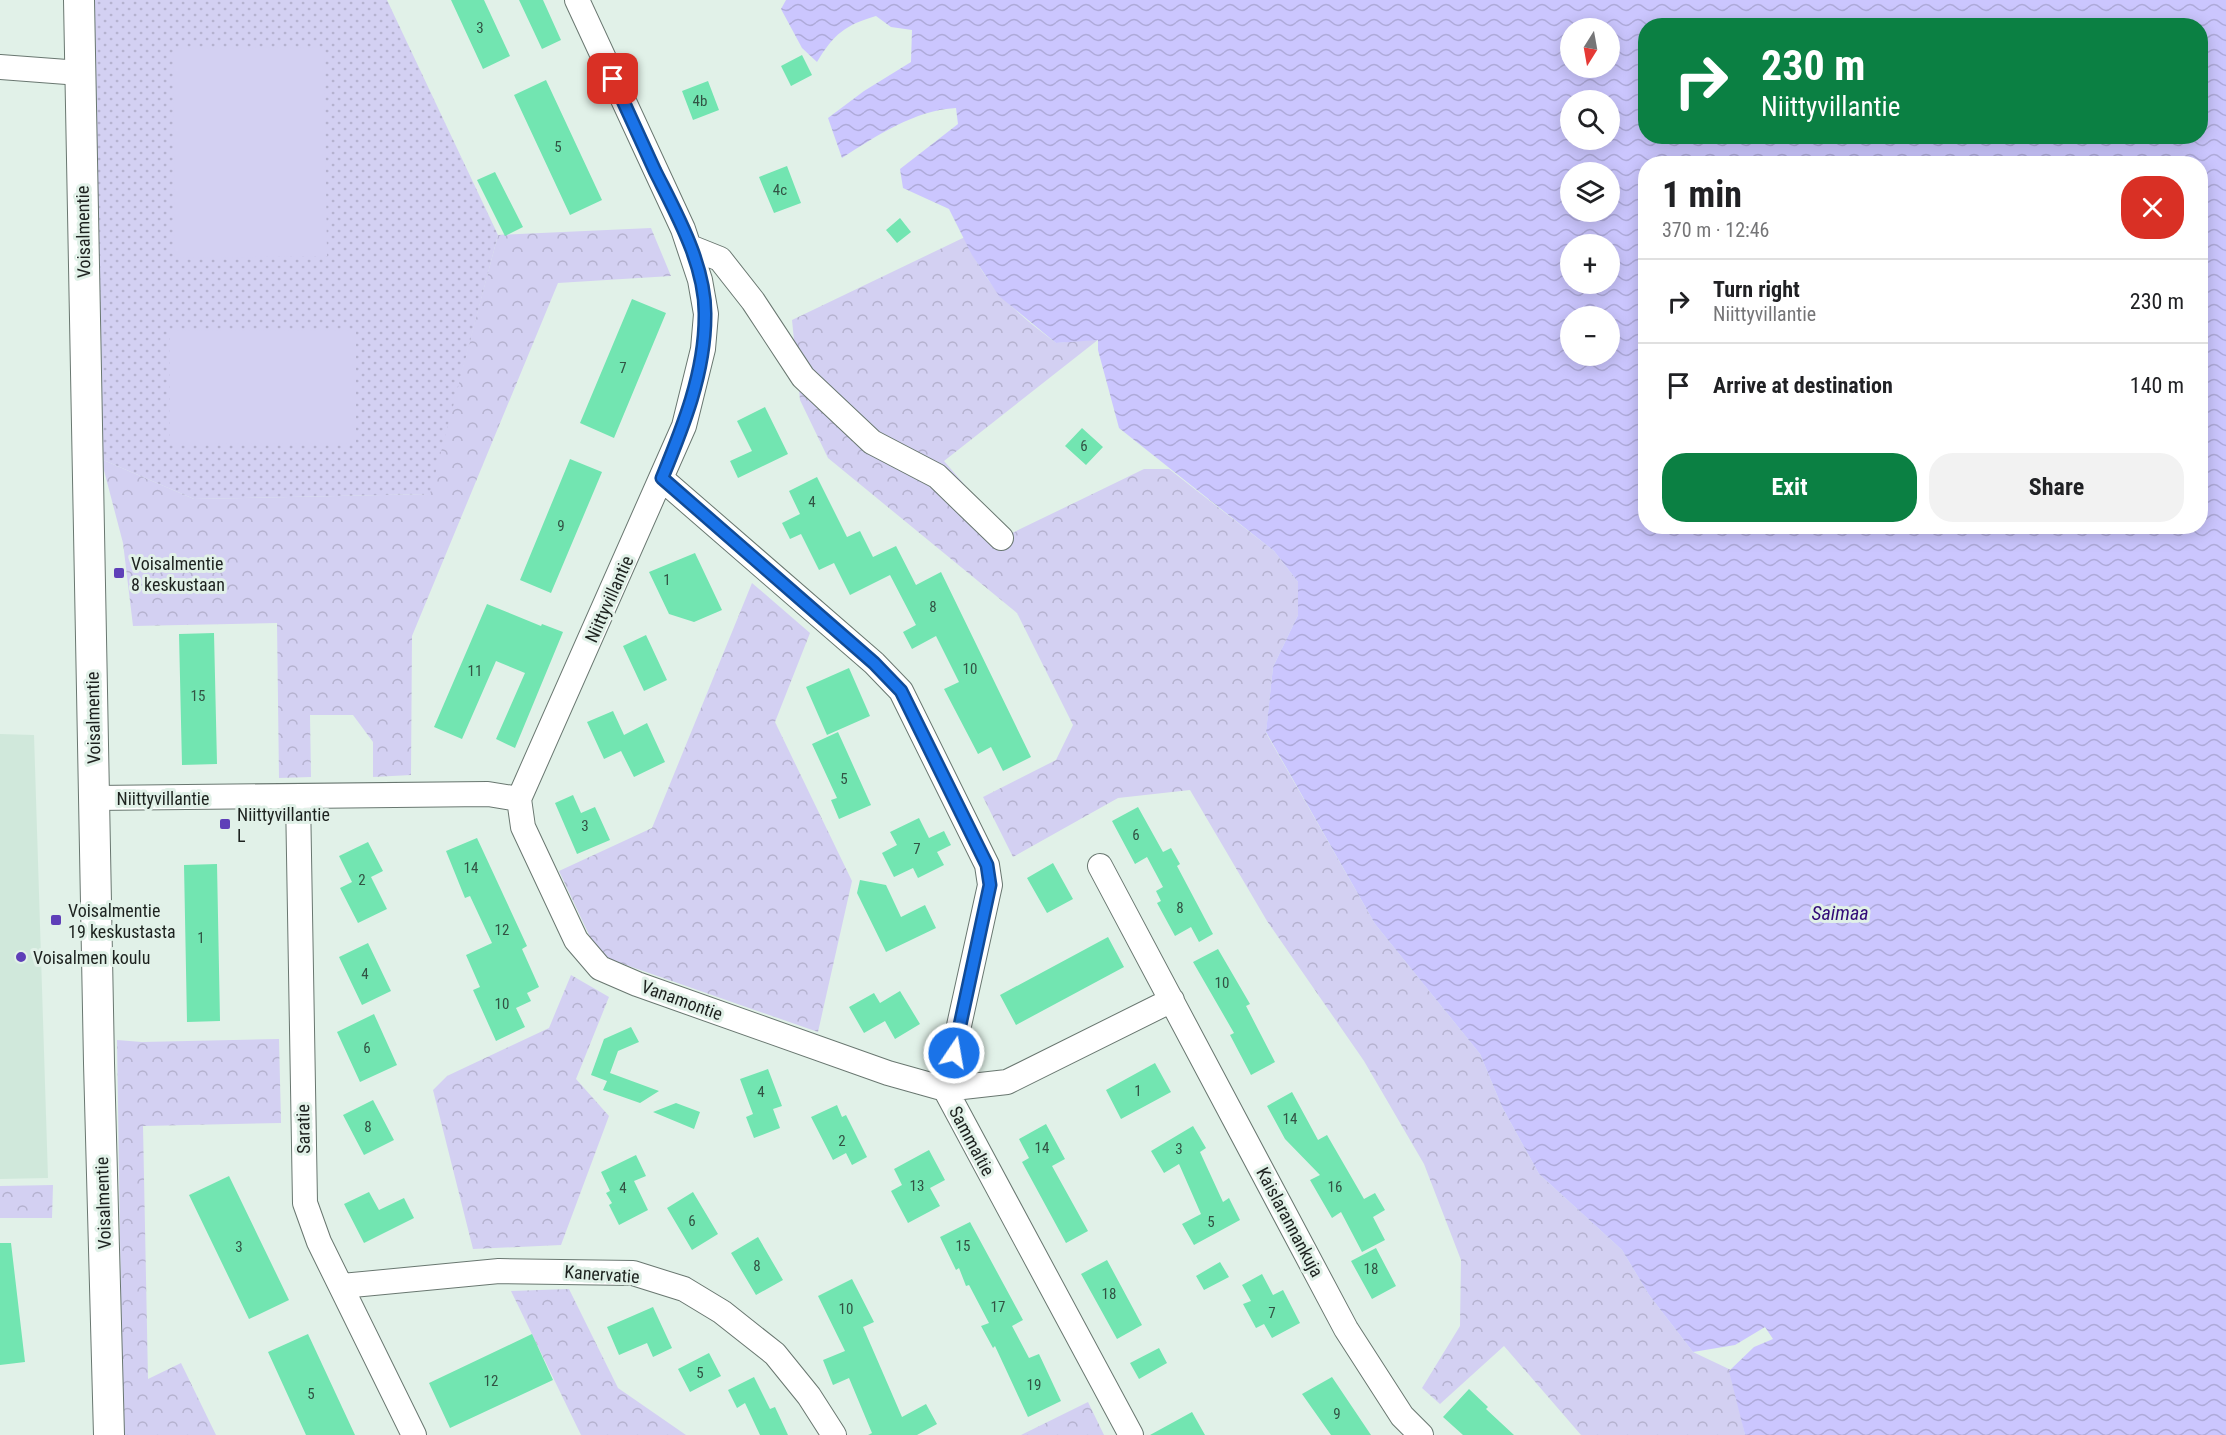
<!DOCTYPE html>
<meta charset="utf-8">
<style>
body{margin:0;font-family:"Roboto Condensed",sans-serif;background:#f2f2f2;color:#202124;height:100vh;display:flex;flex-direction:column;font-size:22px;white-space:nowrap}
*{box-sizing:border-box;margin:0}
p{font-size:20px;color:#757577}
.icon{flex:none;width:33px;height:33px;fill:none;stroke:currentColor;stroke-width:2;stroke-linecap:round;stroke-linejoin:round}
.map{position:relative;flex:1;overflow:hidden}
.details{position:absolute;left:1638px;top:156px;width:570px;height:378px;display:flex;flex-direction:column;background:#fff;border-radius:24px;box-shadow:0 3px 15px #0003}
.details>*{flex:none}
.hud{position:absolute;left:1638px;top:18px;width:570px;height:126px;border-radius:24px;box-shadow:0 3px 15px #0003;background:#0b8043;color:#fff;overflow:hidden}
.needle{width:39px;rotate:191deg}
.controls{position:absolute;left:1560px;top:18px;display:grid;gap:12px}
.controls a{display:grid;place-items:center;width:60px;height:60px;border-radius:50%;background:#fff;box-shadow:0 3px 15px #0003;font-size:30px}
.pin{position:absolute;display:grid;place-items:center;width:51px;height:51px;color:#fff;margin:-26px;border-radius:12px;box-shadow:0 3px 9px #0006}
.me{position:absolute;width:66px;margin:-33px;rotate:12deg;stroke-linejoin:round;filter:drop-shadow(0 0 4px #0008)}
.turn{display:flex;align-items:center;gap:21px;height:126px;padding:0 24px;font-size:27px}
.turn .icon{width:78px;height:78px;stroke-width:2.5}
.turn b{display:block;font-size:42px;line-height:51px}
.round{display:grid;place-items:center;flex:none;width:63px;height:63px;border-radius:24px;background:#f2f2f2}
.head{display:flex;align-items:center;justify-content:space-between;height:102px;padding:0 24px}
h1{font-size:36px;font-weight:700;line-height:45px}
.action{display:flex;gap:12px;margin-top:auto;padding:12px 24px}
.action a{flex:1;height:69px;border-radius:24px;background:#0b8043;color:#fff;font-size:24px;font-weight:700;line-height:69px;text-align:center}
.action a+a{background:#f2f2f2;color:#202124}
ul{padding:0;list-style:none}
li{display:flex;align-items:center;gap:18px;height:84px;padding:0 24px;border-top:2px solid #e0e0e0}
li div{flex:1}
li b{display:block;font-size:22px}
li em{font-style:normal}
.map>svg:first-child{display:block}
</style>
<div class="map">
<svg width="2226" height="1435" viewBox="0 0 2226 1435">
<defs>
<pattern id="forest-crowns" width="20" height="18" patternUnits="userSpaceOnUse" patternTransform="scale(1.5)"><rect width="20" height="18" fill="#d3d0f2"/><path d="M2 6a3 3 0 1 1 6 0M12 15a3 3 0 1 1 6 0" fill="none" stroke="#b5b2cf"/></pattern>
<pattern id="park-dots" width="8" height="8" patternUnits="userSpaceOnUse" patternTransform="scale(1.5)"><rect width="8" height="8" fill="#d3d0f2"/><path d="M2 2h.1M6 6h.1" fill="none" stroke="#b5b2cf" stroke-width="1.8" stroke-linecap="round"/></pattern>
<pattern id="water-waves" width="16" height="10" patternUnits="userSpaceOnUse" patternTransform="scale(1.5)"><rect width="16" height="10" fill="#cbc6fe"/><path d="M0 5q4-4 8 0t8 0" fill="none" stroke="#aeaad9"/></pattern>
</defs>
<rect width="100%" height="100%" fill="#e1f1e8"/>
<!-- built -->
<path fill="#d0e8db" d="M0,734L34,735L48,1178L0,1179Z"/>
<!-- forest -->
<path fill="url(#forest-crowns)" d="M651,228L671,276L558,283L412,636L411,775L373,777V742L353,715H310L311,777L279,778L277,623L133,626L123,543L101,459L194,499L429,494L498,235Z
M965,237C984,286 1015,312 1056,343L1099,339L944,461L1008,535L1144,469H1169L1274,551L1298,582V615L1273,667L1266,733L1375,924L1480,1054L1502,1107L1539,1174L1622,1250L1649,1295L1693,1352L1731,1370L1745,1435H1581L1504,1346L1440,1404L1422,1388L1460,1326L1461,1260L1424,1164L1364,1061L1267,921L1190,790L1118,798L1013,857L983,797L1056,760L1073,725L1017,613L828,458L800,400L792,320Z
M752,583L810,633L775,722L852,881L818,1032L609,959L591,939L559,871L652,828Z
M571,975L609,997L576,1079L609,1116L561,1245L473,1249L433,1090L447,1076L549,1028Z
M279,1039L281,1123L143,1126L148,1379L181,1363L216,1435H123L117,1040L142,1042Z
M53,1185L52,1218H0V1186Z
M569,1289L618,1388L686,1435H581L511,1291Z
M1088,1402L1104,1435H1021Z"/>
<!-- park -->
<path fill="url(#park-dots)" d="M89,0H387L498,235L430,494L194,499L101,459Z"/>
<!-- pitch -->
<path fill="#d3d0f2" d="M324,47L327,256L175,258L173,49Z
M170,330L356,331V444L170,443Z"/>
<!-- water -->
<path fill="url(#water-waves)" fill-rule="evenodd" d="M786,0H2226V1435H1745L1729,1371L1754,1347L1773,1339L1765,1327L1735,1345L1693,1352L1649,1295L1622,1250L1539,1174L1502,1107L1480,1054L1375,924L1266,732L1273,667L1298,615V582L1274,551L1119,428L1098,350V340L1056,343L999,296L972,255L949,209L903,188L900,169L958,124L956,108C915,110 876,136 842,158L828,118L864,91L911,62L912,30L891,27L876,16C845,25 834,34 817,62L802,48L781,9ZM1646,26H2200V136H1646ZM1570,28H1610V68H1570ZM1570,100H1610V140H1570ZM1646,164H2200V526H1646ZM1570,172H1610V212H1570ZM1570,244H1610V284H1570ZM1570,316H1610V356H1570Z"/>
<!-- building -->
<path fill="#72e5b1" d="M451,0H484L510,56L483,69Z
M519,0H543L561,40L542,49Z
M802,55L812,75L791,86L781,66Z
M546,80L602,200L570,215L514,95Z
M708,81L719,110L693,120L682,91Z
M787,166L801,203L774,213L759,177Z
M495,172L523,227L505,236L477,180Z
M900,218L911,232L897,243L886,230Z
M632,299L666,313L614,438L580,423Z
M765,407L788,454L738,478L730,461L752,451L737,421Z
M1082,428L1103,447L1086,465L1065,446Z
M570,459L602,472L551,593L520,580Z
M817,477L847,537L860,531L873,557L896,546L916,585L941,572L1031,757L1003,771L991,747L978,754L944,689L959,682L936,636L912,649L903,632L916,625L890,575L850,595L834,563L819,570L801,534L790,539L782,523L800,514L789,491Z
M695,553L722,610L694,622L669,614L649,572Z
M487,604L541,626L542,624L563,632L515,748L496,739L525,673L496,661L462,739L434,727Z
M214,633L217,764L182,765L179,634Z
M646,635L667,680L644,691L623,646Z
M849,668L870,716L827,735L806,687Z
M613,711L624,735L647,723L665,762L634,777L621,751L604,759L587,722Z
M838,732L871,805L839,819L831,800L837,798L812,744Z
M573,795L581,813L595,807L610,840L577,854L555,803Z
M1138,807L1163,852L1171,848L1180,864L1177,866L1213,934L1199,942L1191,927L1175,936L1157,903L1161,901L1156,891L1163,887L1147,857L1135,864L1112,821Z
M919,818L929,838L944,831L951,845L937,852L944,865L918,878L913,868L894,877L882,853L897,845L890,832Z
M477,838L527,946L522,949L539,987L527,993L531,1001L516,1008L525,1027L496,1041L473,990L480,987L466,955L492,943L470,896L465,898L446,851Z
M368,842L383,871L371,877L387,909L358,923L340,888L352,882L339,856Z
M1053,863L1073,899L1047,913L1027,878Z
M217,864L220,1021L187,1022L184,865Z
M860,880L886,885L901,917L925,905L936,928L886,952L857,893Z
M1108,937L1124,967L1016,1025L1000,995Z
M368,943L391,991L362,1005L339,957Z
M1218,949L1250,1004L1246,1006L1275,1062L1251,1075L1230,1035L1234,1033L1193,962Z
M900,991L920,1024L895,1039L885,1021L864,1033L849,1007L874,993L880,1003Z
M374,1014L397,1065L360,1082L337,1032Z
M631,1027L639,1042L618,1051L610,1073L659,1091L640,1103L603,1090L607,1081L591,1075L604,1039Z
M1155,1063L1171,1092L1121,1119L1106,1090Z
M768,1069L782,1106L773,1109L780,1128L754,1138L746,1117L753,1114L740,1079Z
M1292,1092L1318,1140L1327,1135L1364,1199L1375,1193L1385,1210L1373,1217L1385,1240L1362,1252L1341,1212L1332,1218L1310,1180L1320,1175L1285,1139L1267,1106Z
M373,1100L394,1140L364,1155L343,1115Z
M676,1103L700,1112L694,1129L653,1112Z
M837,1105L842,1117L846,1115L867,1157L852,1165L846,1153L833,1160L811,1117Z
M1046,1124L1065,1159L1052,1166L1088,1231L1066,1243L1022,1162L1029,1158L1019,1139Z
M1193,1126L1206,1148L1200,1152L1223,1202L1229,1198L1240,1220L1194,1245L1182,1224L1201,1214L1179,1164L1164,1173L1151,1151Z
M929,1150L945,1180L930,1188L940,1206L908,1223L891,1191L902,1185L894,1169Z
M636,1155L646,1176L634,1181L648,1210L619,1225L609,1205L612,1203L606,1193L610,1191L601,1172Z
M229,1176L289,1300L249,1319L189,1195Z
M369,1192L379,1210L404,1198L414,1218L364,1243L344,1204Z
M693,1192L718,1234L692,1250L667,1208Z
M970,1222L1023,1320L1012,1326L1029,1358L1039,1354L1061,1401L1028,1417L995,1346L993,1348L981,1326L989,1323L969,1285L966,1286L959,1268L956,1270L940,1237Z
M758,1237L783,1280L756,1295L731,1253Z
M0,1243H11L25,1362L0,1365Z
M1376,1248L1396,1286L1372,1299L1351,1261Z
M1107,1260L1142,1325L1117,1339L1081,1274Z
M1220,1262L1229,1277L1204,1290L1196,1276Z
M1262,1274L1273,1295L1283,1290L1300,1323L1272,1338L1264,1324L1256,1328L1243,1304L1251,1301L1242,1285Z
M852,1279L874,1322L863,1327L902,1417L926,1404L937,1424L917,1435H868L872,1433L849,1378L833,1385L823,1360L845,1351L818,1296Z
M653,1307L672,1348L653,1357L647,1343L619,1355L607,1327Z
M308,1334L355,1435H306L268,1352Z
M532,1334L553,1380L450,1428L429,1383Z
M1159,1348L1167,1363L1139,1379L1130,1363Z
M709,1353L721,1376L690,1392L678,1369Z
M754,1377L770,1409L775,1407L788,1435H760L745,1403L737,1408L728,1390Z
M1332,1377L1371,1435H1331L1302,1394Z
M1469,1389L1488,1407L1486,1409L1514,1435H1463L1443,1417Z
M1192,1412L1205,1435H1150Z"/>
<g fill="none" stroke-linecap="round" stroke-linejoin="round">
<!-- minor casing -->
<g stroke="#697770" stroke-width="26">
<path id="minor" d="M0,67L80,73
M690,247L720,259L753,301L803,377L872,442L937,476L1001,538
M662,479L874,663L901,691L987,865L990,885L945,1089L1131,1435
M298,797L305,1203L319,1242L414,1435
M94,798L488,794L519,799L684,426L703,349L706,314L700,280L683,229L577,0
M519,799L523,827L576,940L600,968L637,984L888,1073L945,1089L1007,1082L1172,1000
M1100,866L1346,1329L1402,1416L1421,1435
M342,1286L499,1271L633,1273L684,1289L722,1312L775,1354L809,1396L834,1435"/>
</g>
<!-- tertiary casing -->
<g stroke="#697770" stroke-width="32">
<path id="tertiary" d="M79,0L99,1063L109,1435"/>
</g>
<!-- minor -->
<use href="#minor" stroke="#fff" stroke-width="24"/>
<!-- tertiary -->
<use href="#tertiary" stroke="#fff" stroke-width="30"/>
</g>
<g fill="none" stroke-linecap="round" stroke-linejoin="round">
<!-- route casing -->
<g stroke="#114b97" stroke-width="15">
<path id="route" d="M613,79C627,110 641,140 655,171C677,215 706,266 705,316C705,373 683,427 662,478L874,663L901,691L987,865L990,885L954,1053"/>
</g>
<!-- route -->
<use href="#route" stroke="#1a73e8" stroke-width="10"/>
</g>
<!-- markers -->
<g fill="#5e3fb8" stroke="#e1f1e8" stroke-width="2">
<rect x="113" y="567" width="12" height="12" rx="3"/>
<rect x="219" y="818" width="12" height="12" rx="3"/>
<rect x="50" y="914" width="12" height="12" rx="3"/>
<circle cx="21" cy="957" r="6"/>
</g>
<g text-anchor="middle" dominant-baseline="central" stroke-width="6" stroke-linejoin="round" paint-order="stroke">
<!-- number labels -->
<g font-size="15" fill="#325344">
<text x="480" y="28">3</text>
<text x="700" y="101">4b</text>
<text x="558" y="147">5</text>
<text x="780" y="190">4c</text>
<text x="623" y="368">7</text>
<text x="1084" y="446">6</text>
<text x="812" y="502">4</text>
<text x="561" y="526">9</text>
<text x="667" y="580">1</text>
<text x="933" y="607">8</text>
<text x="970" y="669">10</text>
<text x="475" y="671">11</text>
<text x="198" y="696">15</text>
<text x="844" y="779">5</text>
<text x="585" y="826">3</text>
<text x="1136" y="835">6</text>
<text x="917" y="849">7</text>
<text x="471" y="868">14</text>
<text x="362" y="880">2</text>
<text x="1180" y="908">8</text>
<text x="502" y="930">12</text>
<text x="201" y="938">1</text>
<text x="365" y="974">4</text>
<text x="1222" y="983">10</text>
<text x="502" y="1004">10</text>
<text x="367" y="1048">6</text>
<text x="1138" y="1091">1</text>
<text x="761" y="1092">4</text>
<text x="1290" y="1119">14</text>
<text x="368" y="1127">8</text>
<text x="842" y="1141">2</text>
<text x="1042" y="1148">14</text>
<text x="1179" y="1149">3</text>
<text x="917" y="1186">13</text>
<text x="1335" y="1187">16</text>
<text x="623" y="1188">4</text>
<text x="692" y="1221">6</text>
<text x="1211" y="1222">5</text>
<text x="963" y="1246">15</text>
<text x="239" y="1247">3</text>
<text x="757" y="1266">8</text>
<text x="1371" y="1269">18</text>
<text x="1109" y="1294">18</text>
<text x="998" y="1307">17</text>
<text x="846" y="1309">10</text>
<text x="1272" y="1313">7</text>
<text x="700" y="1373">5</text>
<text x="491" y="1381">12</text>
<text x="1034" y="1385">19</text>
<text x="311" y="1394">5</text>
<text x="1337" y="1414">9</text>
</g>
<!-- street labels -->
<g font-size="18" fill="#1d221f" stroke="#e1f1e8">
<text transform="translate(83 232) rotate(-91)">Voisalmentie</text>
<text transform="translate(609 599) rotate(-66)">Niittyvillantie</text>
<text transform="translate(93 718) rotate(-91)">Voisalmentie</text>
<text x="163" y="798">Niittyvillantie</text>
<text transform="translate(682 1000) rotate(20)">Vanamontie</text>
<text transform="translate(303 1129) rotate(-91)">Saratie</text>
<text transform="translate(972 1141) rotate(62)">Sammaltie</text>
<text transform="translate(103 1203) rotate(-92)">Voisalmentie</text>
<text transform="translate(1290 1222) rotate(62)">Kaislarannankuja</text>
<text transform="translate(602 1274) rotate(4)">Kanervatie</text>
</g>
<!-- poi labels -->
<g font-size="18" fill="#1d221f" stroke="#e1f1e8" text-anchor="start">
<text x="131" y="563">Voisalmentie<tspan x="131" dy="21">8 keskustaan</tspan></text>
<text x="237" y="814">Niittyvillantie<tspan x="237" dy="21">L</tspan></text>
<text x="68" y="910">Voisalmentie<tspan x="68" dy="21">19 keskustasta</tspan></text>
<text x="33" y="957">Voisalmen koulu</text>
</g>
<!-- water labels -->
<g font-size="20" font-style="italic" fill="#330b77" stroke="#e1f1e8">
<text x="1840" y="913">Saimaa</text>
</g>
</g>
</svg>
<div class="controls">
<a><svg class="needle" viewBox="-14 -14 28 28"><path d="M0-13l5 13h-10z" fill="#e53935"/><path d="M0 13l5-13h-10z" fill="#757577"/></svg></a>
<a><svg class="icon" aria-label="search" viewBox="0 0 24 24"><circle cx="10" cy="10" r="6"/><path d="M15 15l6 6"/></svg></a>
<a><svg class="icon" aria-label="layers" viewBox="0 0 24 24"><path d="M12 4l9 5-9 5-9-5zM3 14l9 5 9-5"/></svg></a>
<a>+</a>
<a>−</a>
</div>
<div class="pin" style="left:613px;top:79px;background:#d93025"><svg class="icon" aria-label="arrive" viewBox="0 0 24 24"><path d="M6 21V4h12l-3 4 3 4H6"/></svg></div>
<svg class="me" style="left:954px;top:1053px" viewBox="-20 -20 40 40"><circle r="17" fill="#1a73e8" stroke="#fff" stroke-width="3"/><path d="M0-11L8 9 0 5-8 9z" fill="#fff"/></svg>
<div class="hud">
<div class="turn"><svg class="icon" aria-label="right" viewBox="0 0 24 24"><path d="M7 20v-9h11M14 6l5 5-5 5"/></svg><div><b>230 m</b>Niittyvillantie</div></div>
</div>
<section class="details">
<div class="head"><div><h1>1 min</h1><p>370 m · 12:46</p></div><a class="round" style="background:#d93025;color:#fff"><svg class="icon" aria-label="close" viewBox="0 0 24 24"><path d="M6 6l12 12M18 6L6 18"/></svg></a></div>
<ul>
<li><svg class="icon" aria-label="right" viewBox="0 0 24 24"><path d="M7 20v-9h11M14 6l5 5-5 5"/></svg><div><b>Turn right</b><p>Niittyvillantie</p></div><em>230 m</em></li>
<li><svg class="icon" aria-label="arrive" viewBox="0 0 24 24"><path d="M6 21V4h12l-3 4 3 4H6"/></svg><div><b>Arrive at destination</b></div><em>140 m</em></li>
</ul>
<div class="action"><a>Exit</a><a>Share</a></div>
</section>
</div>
